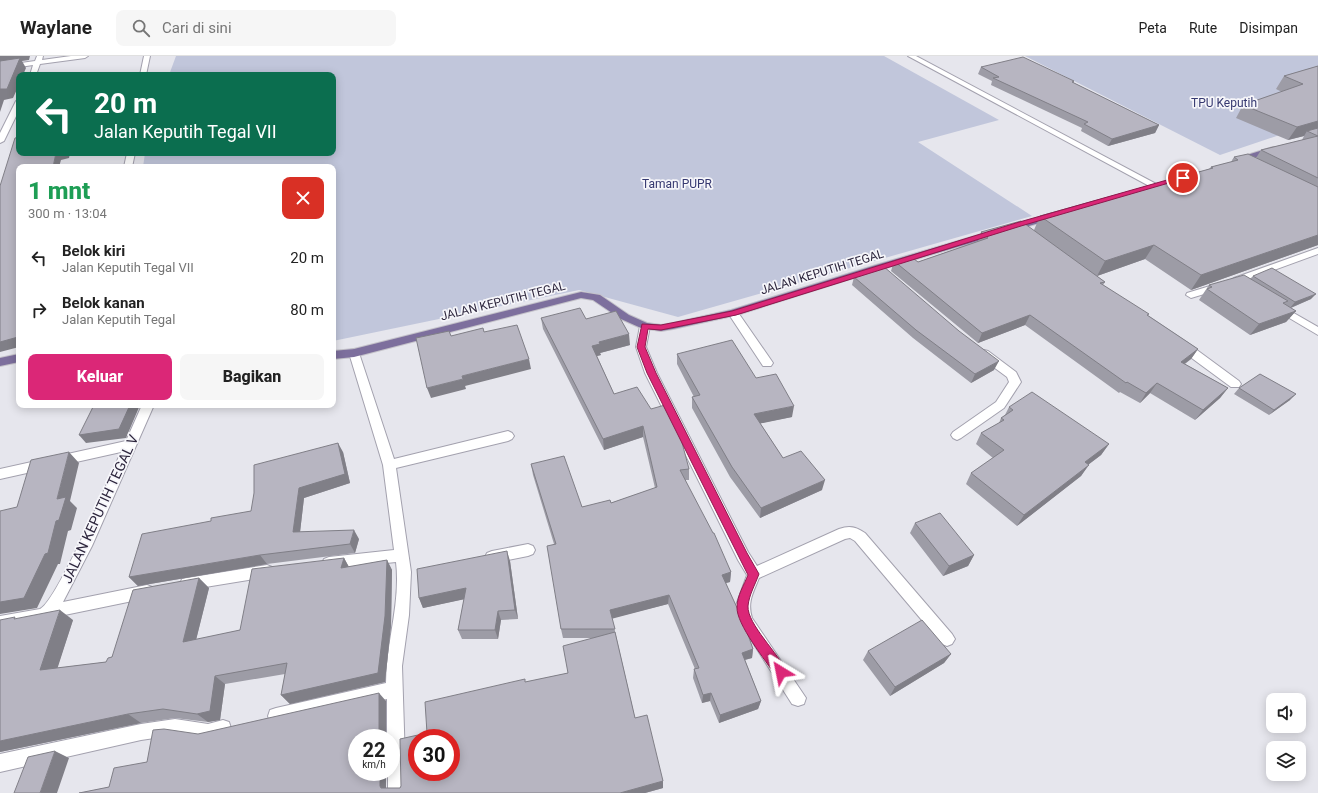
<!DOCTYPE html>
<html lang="id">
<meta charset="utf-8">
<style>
body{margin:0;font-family:Roboto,sans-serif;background:#f6f6f6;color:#222;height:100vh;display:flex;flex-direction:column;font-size:15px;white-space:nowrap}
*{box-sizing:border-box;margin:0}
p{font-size:13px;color:#767676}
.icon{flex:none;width:22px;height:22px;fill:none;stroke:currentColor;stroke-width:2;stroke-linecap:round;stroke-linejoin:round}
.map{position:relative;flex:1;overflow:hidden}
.sheet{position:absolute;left:16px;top:108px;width:320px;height:244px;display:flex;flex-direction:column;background:#fff;border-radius:8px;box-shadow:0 2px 10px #0003}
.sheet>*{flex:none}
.top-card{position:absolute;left:16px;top:16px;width:320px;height:84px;border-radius:8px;box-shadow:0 2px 10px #0003;background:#0b6e4f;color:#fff;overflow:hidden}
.tools{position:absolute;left:1266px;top:637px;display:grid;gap:8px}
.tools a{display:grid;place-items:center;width:40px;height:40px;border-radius:8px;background:#fff;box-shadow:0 2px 10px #0003;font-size:20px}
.speed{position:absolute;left:348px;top:673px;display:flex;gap:8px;font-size:20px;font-weight:700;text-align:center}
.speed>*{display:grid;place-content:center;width:52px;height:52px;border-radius:50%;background:#fff;box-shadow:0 2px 10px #0003;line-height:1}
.speed small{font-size:10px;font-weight:400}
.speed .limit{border:6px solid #d22;background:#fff;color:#111}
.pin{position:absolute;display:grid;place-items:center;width:34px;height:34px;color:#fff;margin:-17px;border:2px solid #fff;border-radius:50%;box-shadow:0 1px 4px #0007}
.me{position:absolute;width:44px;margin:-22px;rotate:325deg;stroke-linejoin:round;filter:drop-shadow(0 0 3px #0008)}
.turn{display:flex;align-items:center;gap:14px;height:84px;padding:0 12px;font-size:18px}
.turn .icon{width:52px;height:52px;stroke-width:2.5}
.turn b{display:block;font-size:28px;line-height:34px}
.round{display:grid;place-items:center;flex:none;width:42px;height:42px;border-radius:8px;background:#f6f6f6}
.overview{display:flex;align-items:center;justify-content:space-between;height:68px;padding:0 12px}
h1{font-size:24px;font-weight:800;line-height:30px;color:#1e9e55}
.button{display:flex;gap:8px;margin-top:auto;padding:8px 12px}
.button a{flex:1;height:46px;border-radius:8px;background:#db2777;color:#fff;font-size:16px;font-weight:800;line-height:46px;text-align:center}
.button a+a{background:#f6f6f6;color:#222}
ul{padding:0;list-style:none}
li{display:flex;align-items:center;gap:12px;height:52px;padding:0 12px}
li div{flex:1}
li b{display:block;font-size:15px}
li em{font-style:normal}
header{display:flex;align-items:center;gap:24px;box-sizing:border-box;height:56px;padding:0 20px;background:#fff;border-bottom:1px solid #e0e0e0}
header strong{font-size:19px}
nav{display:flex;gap:22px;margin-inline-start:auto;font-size:14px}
.search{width:280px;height:36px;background:#f6f6f6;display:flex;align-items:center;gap:10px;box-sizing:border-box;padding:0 14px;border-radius:8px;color:#767676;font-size:15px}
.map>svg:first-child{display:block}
</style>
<header>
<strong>Waylane</strong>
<div class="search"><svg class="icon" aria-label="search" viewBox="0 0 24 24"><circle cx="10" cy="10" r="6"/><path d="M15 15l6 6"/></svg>Cari di sini</div>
<nav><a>Peta</a><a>Rute</a><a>Disimpan</a></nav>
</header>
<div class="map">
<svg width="1318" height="737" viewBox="0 0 1318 737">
<rect width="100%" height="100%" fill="#e6e6ed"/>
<!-- green -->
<path fill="#c1c6db" d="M176,0H884L999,64L918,86L1032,160L678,261L579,234L333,285V111H143L145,97H333V19H169Z
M1025,0H1318V66L1220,99Z"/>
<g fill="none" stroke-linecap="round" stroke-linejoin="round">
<!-- minor casing -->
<g stroke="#a3a1ae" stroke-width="2">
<path id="minor" d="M37,0H43L42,4L71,0H88L85,2L40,8L36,19H30L33,9L0,14V10L35,5Z
M144,0H150L146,19H140Z
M908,0H916L1160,130L1156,133L1153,132Z
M16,45H19V54L4,85L0,87V77Z
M127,97H135L132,111H124Z
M1318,192V198L1244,225L1246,227L1244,229H1238L1232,224L1234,222Z
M1220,227L1225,230L1224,232L1191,242L1186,239L1187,237Z
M1278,248L1318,271V279L1274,253L1273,251L1274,249Z
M733,254L737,255L771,304L773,307L771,310H763L728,257Z
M645,267L650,270L646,291L657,317L748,496L757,510L839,473C850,469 856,471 865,477L952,578L955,583L952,588L947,590L942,588L855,485L850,482L845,483L759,522C753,537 747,546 752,562L806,642L804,648L798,650L792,648L739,565L735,552L747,519L738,504L645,317L636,291L640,270Z
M1182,285L1186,286L1239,325L1241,328L1239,331H1231L1178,292L1177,289L1178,286Z
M354,293L358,294L359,297L394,403L508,375L512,377L514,380L512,383L508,385L396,412L411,516L409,559L402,610L406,737H388V716H391V682H387V643L276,668L270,666L268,660L270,654L276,652L386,627C386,586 401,547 396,506L329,513L324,511L322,507L324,503L329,501L394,494L383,409L349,297L350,294Z
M984,294L988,295L1016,316L1021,326L1004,352L961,382L957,384L953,382L951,379L953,376L996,346L1009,326L1007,321L980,301L979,298L980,295Z
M142,349H154L92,490L63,546L147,529L152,531L154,536L152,541L50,562L31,569L0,574V560L40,553C56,546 111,419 121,396L0,423V413L126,385Z
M528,488L533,490L535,494L533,498L528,500L492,507L487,505L485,501L487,497L492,495Z
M267,509L272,511L274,515L272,519L267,521L187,534L182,533L180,528L182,523L187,522Z
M175,663L208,668L223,664L229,666L231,672L229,678L208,684L175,679L141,684L0,716V698L141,668Z"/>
</g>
<!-- major casing -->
<g stroke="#c4c2c9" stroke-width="2">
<path id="major" d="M1273,91H1276V95L1237,107L1233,105L1234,103Z
M1053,157L1057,160L1056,162L882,213L737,259L673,273L661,275L641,272L621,263L593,244L581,242L354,301L333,303V295L354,293L581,236L600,239L629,259L647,267L661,269L673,267L731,254L876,209Z
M19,298V306L0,310V302Z"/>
</g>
<!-- minor -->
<use href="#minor" fill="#fff" fill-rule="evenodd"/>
<!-- major -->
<use href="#major" fill="#7d6f9d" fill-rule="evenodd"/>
</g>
<!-- wall -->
<path fill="#9d9ca6" d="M1318,10V189L1191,234L1145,203L1097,220L1105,226L1103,229L1198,293L1191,303L1185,308L1228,332L1220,342L1195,364L1150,337L1140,347L1120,336L1119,337L1025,269L978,287L891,215L894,205L918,206L978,185L981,176L1034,174L1040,160L1209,113L1211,111L1231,106L1234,101L1256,102L1261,94L1302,84L1304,80L1288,84L1236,62L1243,49L1282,36L1276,33L1284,20Z
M981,11L1074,25V27L1159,69L1155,77L1108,90L1081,75L1082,72L991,29L992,25L978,18Z
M1253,220L1311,243L1291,252L1296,255L1286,266L1250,279L1199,244L1209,229L1251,222Z
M854,221L994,314L971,327L913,282L852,229Z
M541,262L586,263L630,289L600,297L601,299L597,300L614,338L651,353L689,413V424H685L731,516L730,526L726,527L753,593L752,602L745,604L761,645L758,653L719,667L710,645L702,647L693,622L694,613H695L668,548L612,562L635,662L663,725V732L645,737H79L109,731L147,706L198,678L386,645V732H400L401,730L427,677L526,626L568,617L593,582H563L561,573L554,488L533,419L531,408L582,451L611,447L655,432L643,381L604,394L543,273Z
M677,298L756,322L792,361L760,367L783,402L822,434L760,462L730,421L692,352V341H694L677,308Z
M1239,332L1290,344L1269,359L1234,338Z
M1009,351L1109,388L1101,399L1088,409L1081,420L1017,470L966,428L971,417L993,402L976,388L981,377L999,367L1001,362L1005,359Z
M343,396L350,427L304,442L300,476L359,483L355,497L267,508L138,530L129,521L211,465L251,455Z
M915,467L974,499L968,510L943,520L910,477Z
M344,502L349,511L387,504L392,514L391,570L385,626L290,648L281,639L285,618L225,628L220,664L208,666L175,662L141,667L0,696L17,563L73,564L57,612L106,606L199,522L209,532L196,584L240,574Z
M510,505L518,563L501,564L498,583H462L458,574L464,543L423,552L419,542Z
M868,595L951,598L944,607L890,640L863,604Z"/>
<!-- shaded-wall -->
<path fill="#807f87" d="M0,0H30L29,4L22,5L26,12L23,19H19V29L13,42L4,44L0,56Z
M1318,65V76L1307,75L1304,80L1288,84L1297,71Z
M1159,69L1155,77L1108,90L1112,83Z
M56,97H70L69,102L61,104L59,111H53Z
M1318,179V189L1191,234L1201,219Z
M1154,189L1145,203L1097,220L1105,205Z
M1316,238L1311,243L1290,252L1295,246Z
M1296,255L1286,266L1250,279L1259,268Z
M1030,259L1025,269L978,287L982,277Z
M19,270V291L0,296V286Z
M629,278L630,289L600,297L601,299L593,301L592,290L599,286Z
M1198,293L1191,303L1174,315L1181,306Z
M529,303L531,313L465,330L462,320Z
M999,305L994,314L971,327L975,318Z
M463,323L466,333L431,342L427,332Z
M1157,327L1150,337L1140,347L1146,337Z
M1228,332L1220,342L1195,364L1203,354Z
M1296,338L1290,344L1269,359L1274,354Z
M130,349H140L126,382L86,387L79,379Z
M794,350L792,361L753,369L754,358Z
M643,370V381L604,394L603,383Z
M338,387L343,396L350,427L304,442L299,485L293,476L299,432Z
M1109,388L1101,399L1077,417L1085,406Z
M69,396L79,407L70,445L77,452L71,474L68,475L60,508H58L37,552L0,558V546L57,443Z
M1089,409L1081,420L1017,470L1024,459Z
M825,424L822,434L760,462L761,452Z
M354,474L359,483L355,497L350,488Z
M507,495L510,505L518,563L515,554Z
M260,499L267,508L138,530L129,521Z
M974,499L968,510L943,520L949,510Z
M344,502L350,513L341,512Z
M387,504L392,514L391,570L385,626L290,648L281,639Z
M731,516L730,526L721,528L722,519Z
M199,522L209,532L193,596L183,586Z
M466,532L470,542L423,552L419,542Z
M669,539L668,548L611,563L610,554Z
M60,554L73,564L54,623L40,614Z
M498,555L501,564L498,583L495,574Z
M753,593L752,602L740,605L742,597Z
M951,598L944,607L890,640L895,631Z
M215,620L225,628L220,664L208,666L197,658Z
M379,637L386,645V680L387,682H382L379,674Z
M711,637L710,645L702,647L703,639Z
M761,645L758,653L719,667L720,659Z
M128,658L141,667L0,696V685Z
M55,695L69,702L57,737H40Z
M380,716H386V737L380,730Z
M663,725V732L645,737H620Z"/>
<!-- building -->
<path fill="#b7b5c1" stroke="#807f87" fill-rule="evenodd" d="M1023,1L1074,25L1072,26L1159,69L1112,83L1084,68L1088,66L993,22L999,21L981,11Z
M20,2L7,33H0V5Z
M1318,10V65L1297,71L1243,49L1303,28L1284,20Z
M1318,72V122L1261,94L1318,80L1307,75Z
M19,81V97H56L53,111H19V270L18,281L0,286V130L15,82Z
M1248,98L1318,131V179L1201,219L1154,189L1105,205L1040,160L1213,112L1211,111L1238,104L1234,101Z
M1021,165L1105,226L1100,227L1149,258L1147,259L1198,293L1181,306L1228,332L1203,354L1157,327L1146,337L1127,326L1126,327L1030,259L982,277L894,205L910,200L918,206L988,182L981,176Z
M883,210L959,275L999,305L975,318L916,274L854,221Z
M1272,212L1316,238L1295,246L1253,220Z
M1244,219L1288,245L1283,247L1296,255L1259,268L1207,233L1212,231L1209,229Z
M580,252L586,263L616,255L629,278L599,286L600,288L592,290L614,338L637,331L651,353L665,349L680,379L689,413L680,414L713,477H714L731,516L722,519L744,567L753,593L742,597L761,645L720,659L711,637L703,639L694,613L699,612L669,539L610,554L615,573H561L547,490L556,488L531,408L564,400L582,451L610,444L611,447L657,431L643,370L603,383L541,262Z
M517,269L529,303L462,320L463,323L427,332L416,282L449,275L451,280L483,272L484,276Z
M732,284L756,322L776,318L794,350L754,358L783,402L801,395L825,424L761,452L732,411L692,341L700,339L677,298Z
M1260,318L1296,338L1274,354L1239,332Z
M1032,336L1109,388L1085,406L1089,409L1024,459L971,417L1004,394L981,377L1004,364L1001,362L1013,354L1009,351Z
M94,349H130L119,373L79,379Z
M338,387L345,418L299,432L293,476L354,474L350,488L260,499L129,521L142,478L211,465V462L251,455L254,437V409Z
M69,396L57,443L66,441L59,464L56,465L48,497L45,498L24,542L0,546V455L17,451L31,404Z
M940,457L974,499L949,510L915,467Z
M507,495L515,554L498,555L495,574H458L466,532L419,542L417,513Z
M344,502L341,512L387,504L385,560L378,617L281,639L287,607L215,620L210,655L197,658L163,653L128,658L0,685V564L15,561L14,563L60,554L40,614L106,606L108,602L112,601L133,534L199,522L183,586L240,574L252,513Z
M922,564L951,598L895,631L868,595Z
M615,576L635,662L647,659L663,725L620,737H79L109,731L114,712L147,706L153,674L164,673L198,678L379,637V674L382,676V682H357V716H380V730L381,732H400L401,730L400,683L427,677L425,646L525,623V626L568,617L563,590ZM417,682H451V716H417Z
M55,695L40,737H14L28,701Z"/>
<!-- route -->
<path fill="#db2777" stroke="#8e194d" d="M1181,120L1186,122L1021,170L736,259L661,274L648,273L645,291L656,317L747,497L759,518C755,529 749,539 748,550C747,568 779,598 787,616L785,620L781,622L776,620C766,605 736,568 737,551C737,540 744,529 748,519L647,317L637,291L642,268L661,269L732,255L1016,167Z"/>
<g text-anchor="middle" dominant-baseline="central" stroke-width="3.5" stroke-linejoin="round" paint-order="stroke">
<!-- far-park labels -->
<g font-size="12" fill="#353870" stroke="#f6f6fa">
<text x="1224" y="47">TPU Keputih</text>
<text x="677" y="128">Taman PUPR</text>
</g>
<!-- far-street labels -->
<g font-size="12" fill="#2d263d" stroke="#f6f6fa">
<text transform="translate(822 216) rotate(-17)">JALAN KEPUTIH TEGAL</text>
<text transform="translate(503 245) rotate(-14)">JALAN KEPUTIH TEGAL</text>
</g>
<!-- street labels -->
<g font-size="14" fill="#2d263d" stroke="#f6f6fa">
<text transform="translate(100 453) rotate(-65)">JALAN KEPUTIH TEGAL V</text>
</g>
</g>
</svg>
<div class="tools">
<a><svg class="icon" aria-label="sound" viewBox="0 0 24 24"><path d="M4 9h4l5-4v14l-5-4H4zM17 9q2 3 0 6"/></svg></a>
<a><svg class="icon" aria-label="layers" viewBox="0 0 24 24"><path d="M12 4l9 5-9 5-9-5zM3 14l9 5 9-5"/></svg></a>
</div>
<div class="speed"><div>22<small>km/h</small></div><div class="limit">30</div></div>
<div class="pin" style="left:1183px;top:122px;background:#d93025"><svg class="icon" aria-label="arrive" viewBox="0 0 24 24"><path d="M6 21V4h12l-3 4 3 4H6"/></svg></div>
<svg class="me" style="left:781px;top:616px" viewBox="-20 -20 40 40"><path d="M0-17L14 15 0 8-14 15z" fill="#db2777" stroke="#fff" stroke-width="4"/></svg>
<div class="top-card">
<div class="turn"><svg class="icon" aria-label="left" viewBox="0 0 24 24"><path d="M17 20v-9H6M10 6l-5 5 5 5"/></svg><div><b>20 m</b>Jalan Keputih Tegal VII</div></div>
</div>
<section class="sheet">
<div class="overview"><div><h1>1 mnt</h1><p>300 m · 13:04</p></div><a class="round" style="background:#d93025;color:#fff"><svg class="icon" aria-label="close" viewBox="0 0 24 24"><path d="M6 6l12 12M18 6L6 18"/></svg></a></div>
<ul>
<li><svg class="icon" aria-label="left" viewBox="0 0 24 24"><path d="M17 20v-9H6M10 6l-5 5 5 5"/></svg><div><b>Belok kiri</b><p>Jalan Keputih Tegal VII</p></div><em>20 m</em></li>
<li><svg class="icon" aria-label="right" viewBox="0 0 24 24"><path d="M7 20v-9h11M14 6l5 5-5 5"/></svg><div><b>Belok kanan</b><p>Jalan Keputih Tegal</p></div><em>80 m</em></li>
</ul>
<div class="button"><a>Keluar</a><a>Bagikan</a></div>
</section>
</div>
